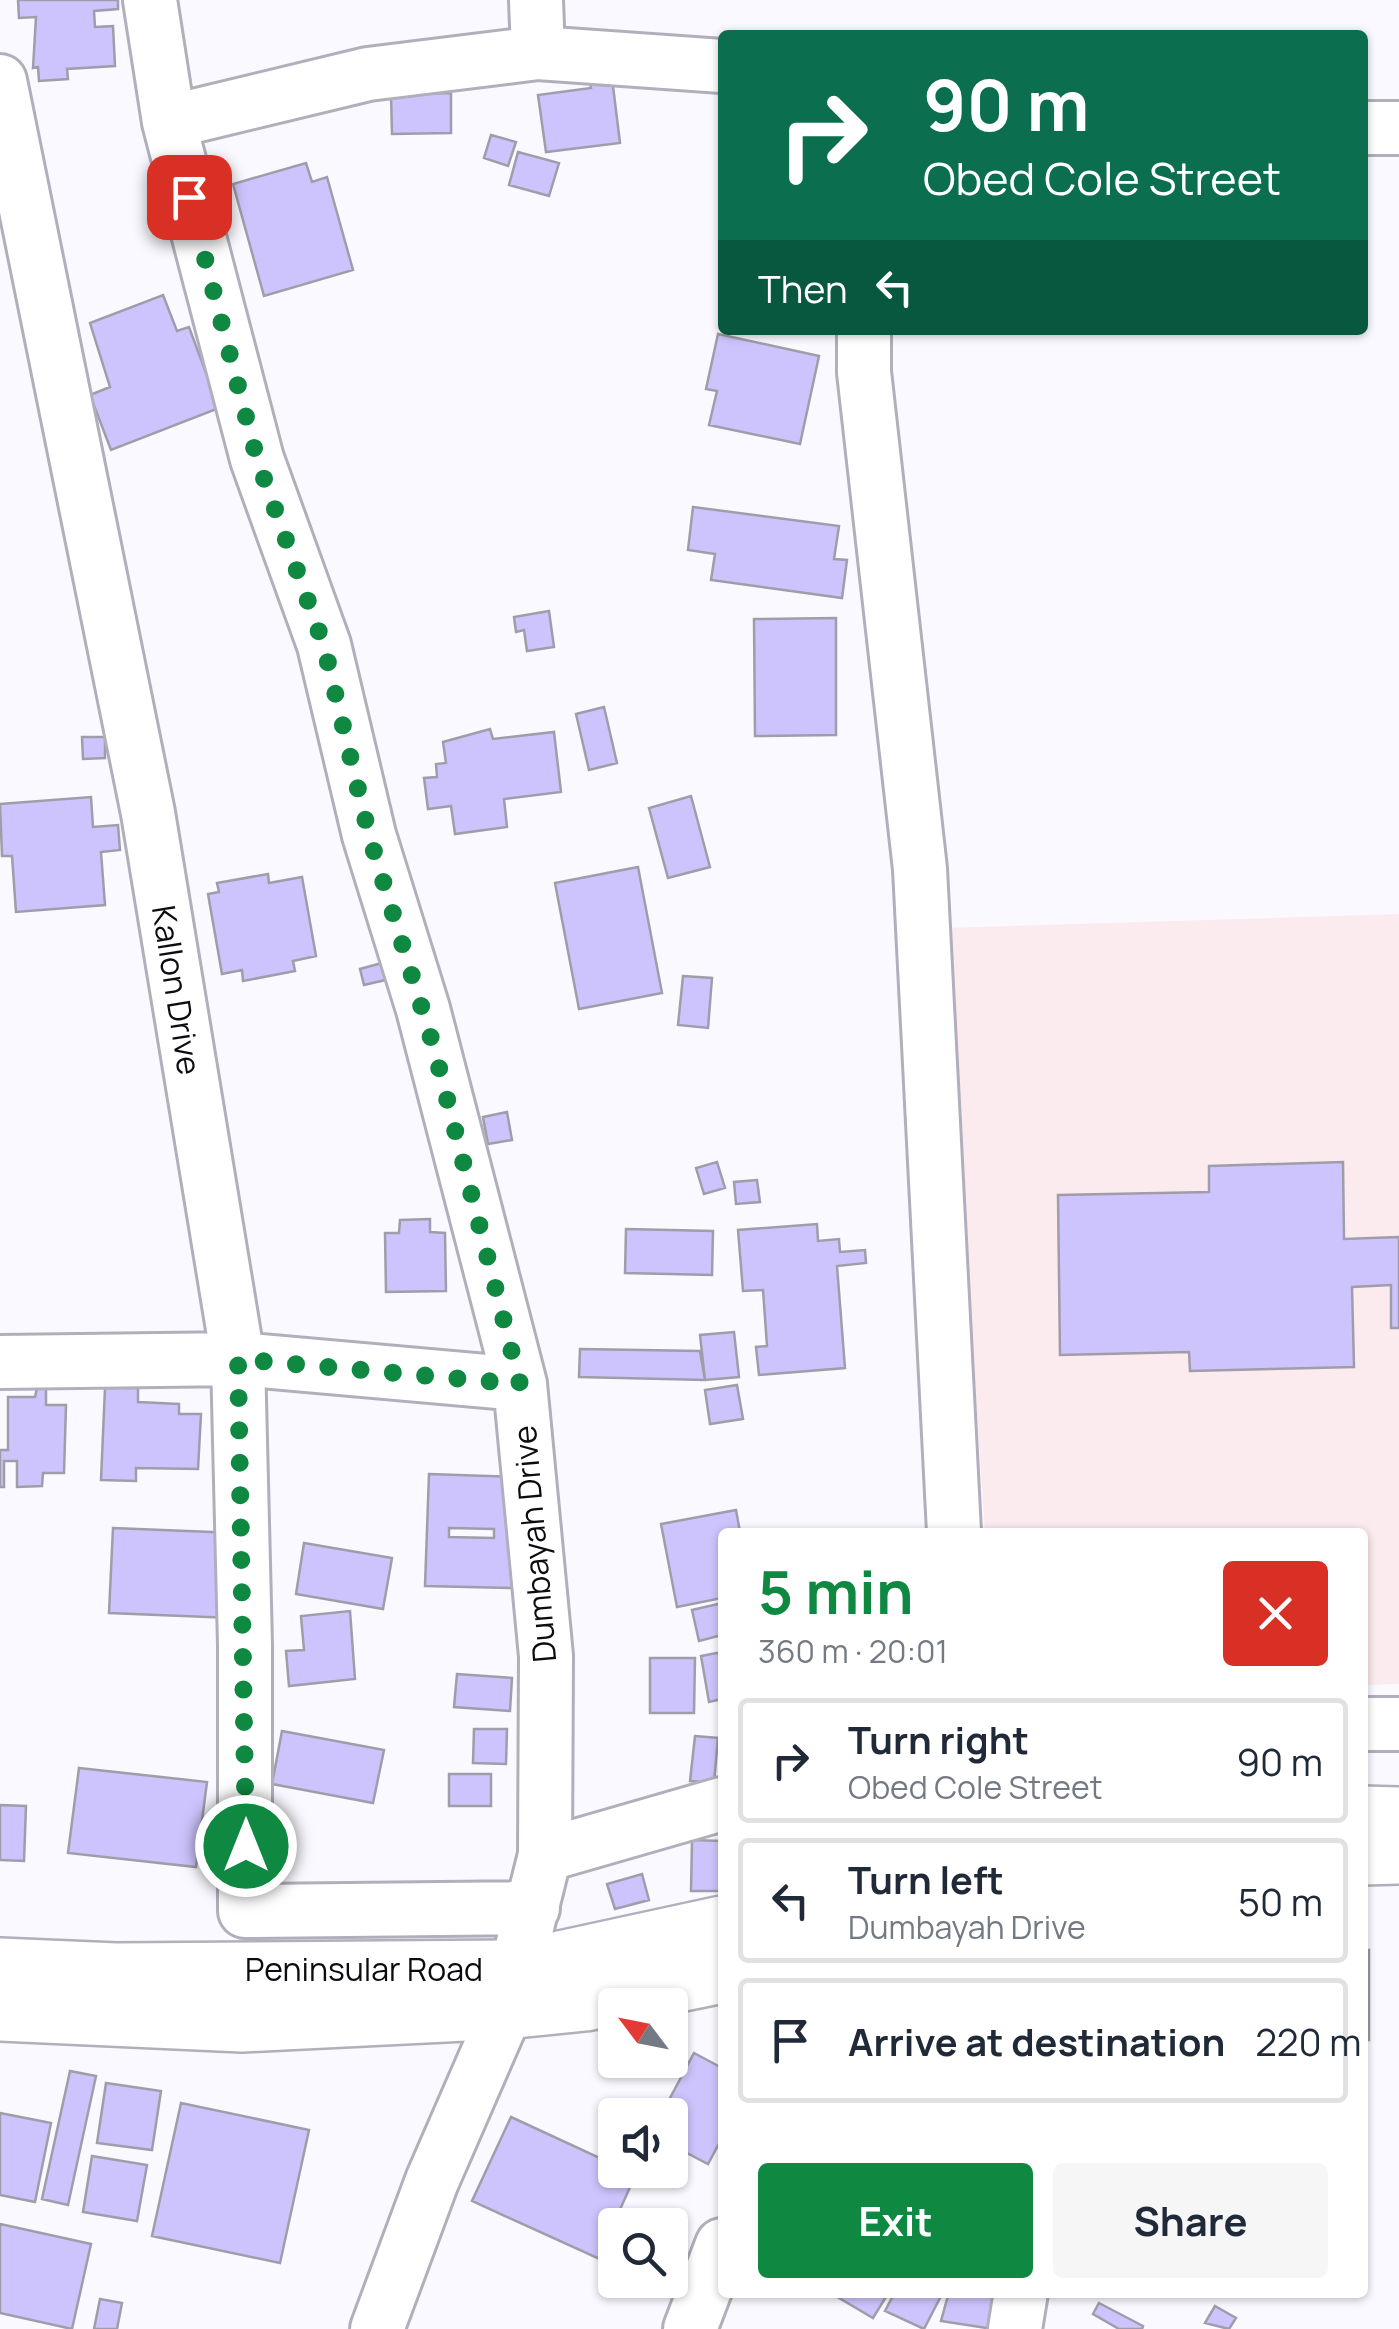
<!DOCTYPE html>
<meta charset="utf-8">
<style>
body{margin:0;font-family:Manrope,sans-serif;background:#f6f6f7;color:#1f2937;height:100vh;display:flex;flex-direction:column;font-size:38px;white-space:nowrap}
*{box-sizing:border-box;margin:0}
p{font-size:32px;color:#747a83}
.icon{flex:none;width:55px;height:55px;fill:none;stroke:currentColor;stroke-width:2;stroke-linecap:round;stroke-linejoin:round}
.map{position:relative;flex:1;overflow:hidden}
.side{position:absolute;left:718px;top:1528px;width:650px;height:770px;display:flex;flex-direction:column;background:#fff;border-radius:10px;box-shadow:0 2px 8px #0004}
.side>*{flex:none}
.hud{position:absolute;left:718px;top:30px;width:650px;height:305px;border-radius:10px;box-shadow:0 2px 8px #0004;background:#0b6e4f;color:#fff;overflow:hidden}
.needle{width:65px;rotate:302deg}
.fabs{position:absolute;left:598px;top:1988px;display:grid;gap:20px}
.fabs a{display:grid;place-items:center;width:90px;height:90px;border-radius:10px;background:#fff;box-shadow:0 2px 8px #0004;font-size:50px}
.pin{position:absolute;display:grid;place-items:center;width:85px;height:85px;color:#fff;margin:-42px;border-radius:20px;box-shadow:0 5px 15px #0006}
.me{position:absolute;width:110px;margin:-55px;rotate:0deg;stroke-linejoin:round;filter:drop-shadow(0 0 8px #0008)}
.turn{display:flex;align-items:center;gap:35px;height:210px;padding:0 40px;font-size:45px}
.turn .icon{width:130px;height:130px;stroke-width:2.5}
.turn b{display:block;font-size:70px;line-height:85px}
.then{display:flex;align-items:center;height:95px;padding:0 40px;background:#0003;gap:20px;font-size:38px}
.round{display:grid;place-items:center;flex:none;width:105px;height:105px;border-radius:10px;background:#f6f6f7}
.overview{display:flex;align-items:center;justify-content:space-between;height:170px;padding:0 40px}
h1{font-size:60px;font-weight:700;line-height:75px;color:#0f8842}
.primary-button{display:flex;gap:20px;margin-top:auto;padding:20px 40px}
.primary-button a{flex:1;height:115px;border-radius:10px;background:#0f8842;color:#fff;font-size:40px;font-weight:700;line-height:115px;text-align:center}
.primary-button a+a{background:#f6f6f7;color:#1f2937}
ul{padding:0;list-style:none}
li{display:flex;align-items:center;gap:30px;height:125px;margin:0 20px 15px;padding:0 20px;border:5px solid #e0e1e3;border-radius:10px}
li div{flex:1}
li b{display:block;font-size:38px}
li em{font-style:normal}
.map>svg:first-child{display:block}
</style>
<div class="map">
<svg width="1399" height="2329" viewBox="0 0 1399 2329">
<rect width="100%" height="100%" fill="#faf9ff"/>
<!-- industrial -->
<path fill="#fcebee" d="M1399,914V1684L1363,1685L1362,1532H985L943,928Z"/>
<!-- building -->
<path fill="#cec4fd" stroke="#9f9da9" stroke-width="2.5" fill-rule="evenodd" d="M18,0H118V9L94,11L95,27L113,26L115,66L67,69L68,79L39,81L38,67L33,68L36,17L19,18Z
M612,78L620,143L546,152L538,95L591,88L590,81Z
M451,93V133L392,134L391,95Z
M491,135L516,142L508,166L484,158Z
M518,152L559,163L549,196L509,185Z
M306,163L312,182L327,177L353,270L264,296L233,184Z
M163,295L177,331L189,327L219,408L111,450L90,395L110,387L90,323Z
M718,334L819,356L800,444L709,425L717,391L706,389Z
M693,507L839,526L834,559L847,560L842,598L711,580L715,554L688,550Z
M549,611L554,647L527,651L524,630L516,632L514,617Z
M836,618V735L755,736L754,619Z
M604,707L617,763L589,770L576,714Z
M490,729L493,739L554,732L561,792L504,799L507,827L455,834L451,806L428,809L424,778L437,777L436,764L446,763L443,742Z
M82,737H105V758L83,759Z
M691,796L710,867L668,878L649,808Z
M91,797L93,827L118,825L120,850L101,852L105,905L16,912L12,856H2L0,804Z
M638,867L662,993L579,1009L555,883Z
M268,874L269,883L302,877L316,956L293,961L295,971L243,981L242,970L222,974L208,894L219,892L217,883Z
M389,961L394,978L364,985L360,969Z
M683,976L712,978L708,1028L678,1025Z
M507,1112L512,1140L488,1144L483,1117Z
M717,1162L725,1188L704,1194L696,1168Z
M1343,1162L1344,1239L1399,1237V1328H1391V1285L1352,1287L1354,1367L1190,1371L1189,1352L1060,1355L1058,1195L1209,1192V1166Z
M757,1180L760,1202L736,1204L734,1182Z
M430,1219V1232L445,1233L446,1291L386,1292L385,1233H399L400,1220Z
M817,1224L818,1241L839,1239L840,1252L865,1250L866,1263L837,1266L845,1368L759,1375L756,1347L767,1346L763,1290L743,1291L738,1230Z
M626,1229L713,1231L712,1275L625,1273Z
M734,1332L739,1377L705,1380L700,1335Z
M580,1349L700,1351L705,1380L579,1377Z
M737,1385L743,1419L710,1424L705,1390Z
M37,1388H46V1405H66L64,1473H43L42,1486L17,1487V1461H4V1487H0V1450H8V1397H35Z
M105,1388H138V1402L179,1404V1414H201L198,1469L136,1468V1481L101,1480Z
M429,1474L516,1477L512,1588L425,1586ZM449,1528L494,1529V1538L449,1537Z
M736,1510L740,1532H722V1598L677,1607L661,1524Z
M113,1528L236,1533L232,1618L109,1613Z
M304,1543L392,1558L383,1609L296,1594Z
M722,1603V1635L699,1641L692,1610Z
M350,1611L355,1679L289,1686L286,1651L304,1650L301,1616Z
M722,1652V1699L709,1702L701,1656Z
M650,1658H695L694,1713H650Z
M457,1674L512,1678L510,1711L454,1707Z
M474,1729H507L506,1764L473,1763Z
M282,1731L384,1750L373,1803L272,1784Z
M695,1736L718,1738L714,1783L690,1781Z
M79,1768L207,1782L196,1867L68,1853Z
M449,1774H491V1806H449Z
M0,1805L26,1806L24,1861L0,1860Z
M692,1840L722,1841V1891H691Z
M642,1874L649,1900L615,1909L607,1884Z
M1362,1950H1369V2040H1362Z
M694,2053L722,2068V2138L708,2164L670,2144V2115H661Z
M70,2071L96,2076L68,2205L42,2199Z
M106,2083L161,2091L152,2150L97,2143Z
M181,2103L309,2130L280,2263L152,2236Z
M0,2113L51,2123L35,2202L0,2195Z
M511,2117L615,2165V2170L636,2174L618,2214L636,2225H615V2266L472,2201Z
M92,2156L147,2165L137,2221L83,2212Z
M0,2224L91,2244L72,2329L0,2313Z
M829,2292H889L873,2318Z
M895,2292H943L924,2329L885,2311Z
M949,2292H996L993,2329L941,2321Z
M100,2299L122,2303L117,2329H94Z
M1099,2303L1143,2326L1142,2329H1119L1093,2314Z
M1215,2306L1236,2318L1229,2329L1205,2323Z"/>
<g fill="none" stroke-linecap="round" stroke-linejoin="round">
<!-- minor casing -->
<g stroke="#b1afbb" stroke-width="58">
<path id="minor" d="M150,0L169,122L257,459L324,645L369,835L423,1009L520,1384L546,1656L545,1855L506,2011L432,2181L377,2329
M536,0L538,53
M0,81L148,813L238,1359L245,1645V1911L533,1908
M169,122L368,74L538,53L722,66
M1362,128H1399
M864,330V372L920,869L954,1532
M0,1362L238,1359L520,1384
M1362,1724H1399
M545,1855L722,1804
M690,2329L722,2245
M1015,2329L1021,2292"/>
</g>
<!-- major casing -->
<g stroke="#b1afbb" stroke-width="60">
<path id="major" d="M1362,1814L1399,1815
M1362,1857L1399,1856
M0,1966L116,1971L519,1968L722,1924
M0,2013L242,2024L506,2011L585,2003L722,1975"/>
</g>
<!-- minor -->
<use href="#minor" stroke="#fff" stroke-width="52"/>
<!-- major -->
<use href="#major" stroke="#fff" stroke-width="55"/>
</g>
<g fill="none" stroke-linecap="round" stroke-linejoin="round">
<!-- route -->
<path stroke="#0f8842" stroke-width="18" stroke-dasharray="0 32.4" d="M189,197L257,459L324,646L369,835L434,1048L520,1384L238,1359L246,1846"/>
</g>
<g text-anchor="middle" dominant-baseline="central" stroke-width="8" stroke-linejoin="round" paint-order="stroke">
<!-- street labels -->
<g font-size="32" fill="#0c0b0f" stroke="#fff">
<text transform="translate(177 990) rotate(81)">Kallon Drive</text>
<text transform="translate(534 1544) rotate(-95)">Dumbayah Drive</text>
<text x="364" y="1969">Peninsular Road</text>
</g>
</g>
</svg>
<div class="fabs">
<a><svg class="needle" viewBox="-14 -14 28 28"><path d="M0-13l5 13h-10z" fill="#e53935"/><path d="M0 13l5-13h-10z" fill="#747a83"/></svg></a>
<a><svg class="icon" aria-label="sound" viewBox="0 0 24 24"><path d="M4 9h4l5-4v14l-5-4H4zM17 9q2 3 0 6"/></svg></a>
<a><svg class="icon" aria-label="search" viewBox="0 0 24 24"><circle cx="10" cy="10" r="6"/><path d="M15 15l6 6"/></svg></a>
</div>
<div class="pin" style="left:189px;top:197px;background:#d93025"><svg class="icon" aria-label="arrive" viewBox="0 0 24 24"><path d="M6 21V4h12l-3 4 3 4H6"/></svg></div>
<svg class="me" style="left:246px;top:1846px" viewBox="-20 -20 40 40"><circle r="17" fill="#0f8842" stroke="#fff" stroke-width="3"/><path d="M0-11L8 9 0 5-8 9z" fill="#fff"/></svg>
<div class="hud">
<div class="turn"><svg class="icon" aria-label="right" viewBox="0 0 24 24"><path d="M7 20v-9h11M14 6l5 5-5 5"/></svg><div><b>90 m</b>Obed Cole Street</div></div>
<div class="then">Then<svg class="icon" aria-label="left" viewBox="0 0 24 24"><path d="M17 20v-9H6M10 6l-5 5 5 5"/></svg></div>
</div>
<section class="side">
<div class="overview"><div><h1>5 min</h1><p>360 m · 20:01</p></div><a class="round" style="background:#d93025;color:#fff"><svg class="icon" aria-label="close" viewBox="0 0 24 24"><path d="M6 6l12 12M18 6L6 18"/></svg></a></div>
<ul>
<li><svg class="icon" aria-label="right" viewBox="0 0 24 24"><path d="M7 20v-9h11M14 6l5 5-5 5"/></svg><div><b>Turn right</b><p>Obed Cole Street</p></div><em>90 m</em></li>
<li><svg class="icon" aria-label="left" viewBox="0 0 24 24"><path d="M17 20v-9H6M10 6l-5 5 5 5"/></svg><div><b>Turn left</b><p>Dumbayah Drive</p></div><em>50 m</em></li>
<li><svg class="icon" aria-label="arrive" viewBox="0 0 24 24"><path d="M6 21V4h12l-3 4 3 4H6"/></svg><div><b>Arrive at destination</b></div><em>220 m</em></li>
</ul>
<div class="primary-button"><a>Exit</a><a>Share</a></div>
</section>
</div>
